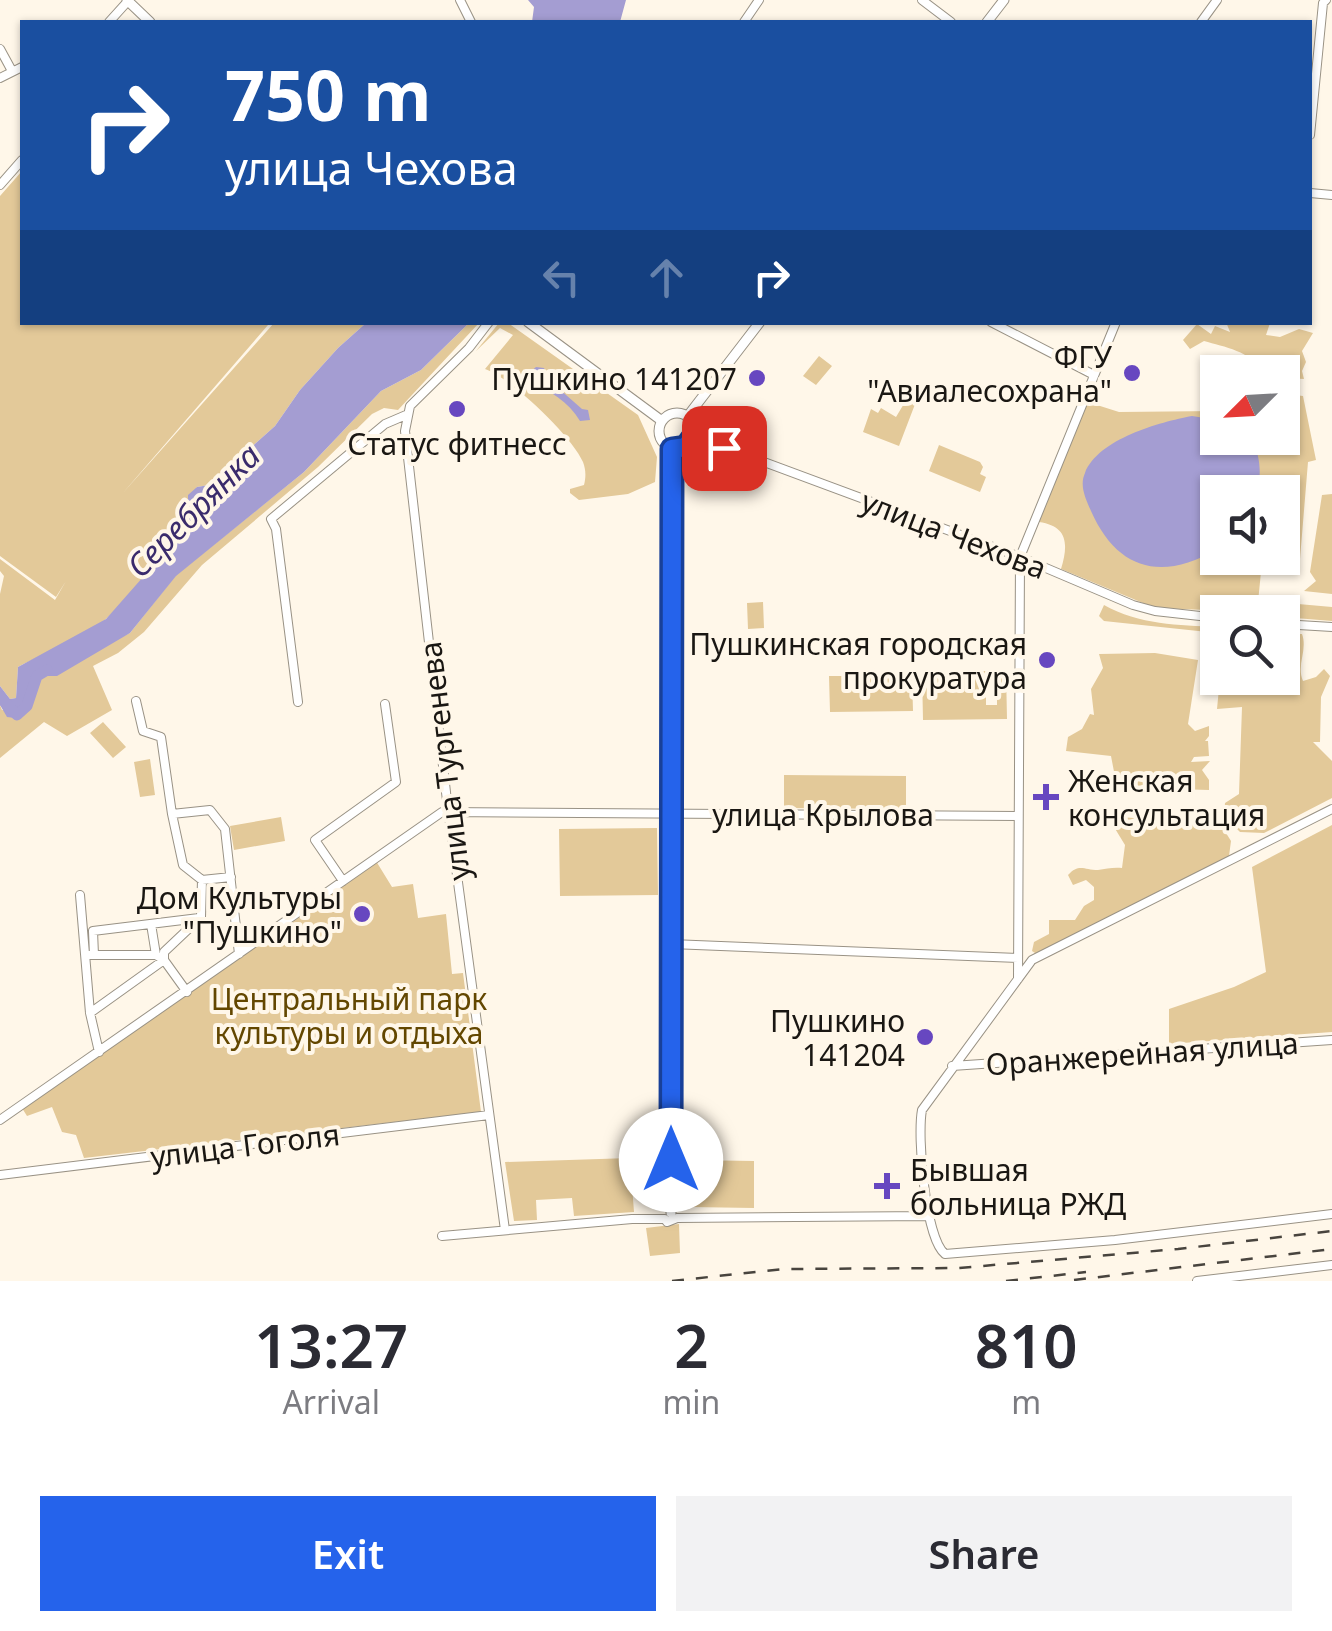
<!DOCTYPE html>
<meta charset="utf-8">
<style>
body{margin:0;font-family:"Noto Sans",sans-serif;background:#f2f2f3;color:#2b2b33;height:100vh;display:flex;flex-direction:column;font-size:38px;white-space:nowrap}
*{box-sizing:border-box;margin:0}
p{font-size:32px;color:#7c7c81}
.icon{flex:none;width:55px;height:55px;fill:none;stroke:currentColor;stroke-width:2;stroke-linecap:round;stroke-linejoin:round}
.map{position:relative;height:1281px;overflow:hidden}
.drawer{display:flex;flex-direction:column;background:#fff;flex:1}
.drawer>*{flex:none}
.top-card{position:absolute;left:20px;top:20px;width:1292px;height:305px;border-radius:0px;box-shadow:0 2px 8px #0004;background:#1a4fa0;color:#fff;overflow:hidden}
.needle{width:65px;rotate:246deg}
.tools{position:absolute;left:1200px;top:355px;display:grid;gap:20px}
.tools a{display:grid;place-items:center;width:100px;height:100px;border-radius:0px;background:#fff;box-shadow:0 2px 8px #0004;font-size:50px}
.pin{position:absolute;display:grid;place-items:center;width:85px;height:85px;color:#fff;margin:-42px;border-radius:20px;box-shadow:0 5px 15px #0006}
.me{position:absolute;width:110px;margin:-55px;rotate:0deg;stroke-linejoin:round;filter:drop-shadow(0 0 8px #0008)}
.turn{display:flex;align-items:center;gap:35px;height:210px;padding:0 40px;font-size:45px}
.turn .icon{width:130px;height:130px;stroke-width:2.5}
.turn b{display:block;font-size:70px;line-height:85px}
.lanes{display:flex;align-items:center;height:95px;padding:0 40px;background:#0003;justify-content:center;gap:50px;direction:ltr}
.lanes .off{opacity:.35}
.eta{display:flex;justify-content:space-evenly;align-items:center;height:170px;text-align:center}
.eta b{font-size:60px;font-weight:600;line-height:70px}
.action{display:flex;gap:20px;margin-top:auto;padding:20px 40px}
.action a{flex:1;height:115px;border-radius:0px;background:#2563eb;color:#fff;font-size:40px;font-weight:600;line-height:115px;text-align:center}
.action a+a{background:#f2f2f3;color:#2b2b33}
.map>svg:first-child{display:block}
</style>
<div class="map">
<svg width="1332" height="1281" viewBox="0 0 1332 1281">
<rect width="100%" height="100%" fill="#fff7e9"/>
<!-- green -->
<path fill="#e3c999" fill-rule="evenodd" d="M22,171V322H266L268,325L122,494L274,323H366L338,348L300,390L275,426L209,485L197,487C172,533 147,581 108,617C87,637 44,653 18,667L16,698L10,699L0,686V594L4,576L0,571V559L55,600L66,581L56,597L0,556V196Z
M1226,322L1270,323L1266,335L1280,337L1299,329L1313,333L1302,351L1306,362L1302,371L1304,379L1287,378L1286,394L1303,396L1316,460L1308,462L1299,571L1289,573L1283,563L1262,562L1257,612L1155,608L1061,569C1069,543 1067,526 1039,522L1087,401L1096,392L1097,405L1119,412L1217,411L1218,438H1282V372H1261C1252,351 1224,347 1204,341L1190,349L1183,340L1197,324L1211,334L1215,326L1230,332ZM1218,492H1282V558H1218Z
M469,323H479L398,410L384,408L372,414L318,467L202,565L144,632L118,653L93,666L112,710L67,736L44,722L0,758V705L2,710L23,712L31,681L37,676L130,633L176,575L304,472L381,391L421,370Z
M499,323H508L638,415L657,457L655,482L628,494L579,500L570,493V489L584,485C586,477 586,470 583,462C572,436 511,378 485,369L513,335L500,328L476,351Z
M819,356L832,366L816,385L803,376Z
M908,397L917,399L899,446L863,432L871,409L878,413L881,408L896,417Z
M939,445L980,462L983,467L980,474L986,477L980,492L929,471Z
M1332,494V594L1304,591L1316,581L1310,572L1322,495Z
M1265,601L1332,607V621L1283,617L1282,612H1265Z
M763,602L764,628L748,629L747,603Z
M1104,605C1139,625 1179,625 1217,627V633L1104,621L1099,616Z
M1283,634H1302C1308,650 1296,665 1303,681L1316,677L1324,669L1330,676L1321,697L1320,742H1313L1332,761V798L1264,833L1240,832L1224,816L1225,803L1239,794L1242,707L1217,709L1220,678H1282Z
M1155,653L1198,660L1188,724L1195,731L1209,726V736L1205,741H1208L1209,756L1194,757L1191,762L1210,761L1202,770L1209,780V790L1139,788L1116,782L1111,756L1066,751L1068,737L1082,729L1090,714L1094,715L1091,689L1103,668L1099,654Z
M986,671V705H997V671H1006L1007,719L923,720L922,672Z
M829,676H912L913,711L830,712Z
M103,722L126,747L113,758L90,733Z
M150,759L155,795L140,797L134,762Z
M784,775L906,776V809L784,808Z
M281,817L285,841L234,850L230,826Z
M1121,817L1221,825L1231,841L1229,856L1038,955L1032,951L1034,942L1049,934V920H1075L1084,906L1094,900V887L1086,880L1073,885L1068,875C1079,863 1084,870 1098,870C1106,869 1113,867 1122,868L1125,845L1114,827Z
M1332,825V1032L1169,1044V1009L1234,987L1266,972L1252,867Z
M657,828L658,895L560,896L559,829Z
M376,861L392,887L413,884L418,918L446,914L452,974L463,973L481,1112L84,1158L76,1135L62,1132L52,1107L27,1116L22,1108Z
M630,1158L634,1212L574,1216L572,1198L536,1200L537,1220L514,1221L505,1162Z
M691,1160L754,1161V1208L691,1207Z
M679,1224L680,1253L650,1256L646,1228Z"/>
<!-- water -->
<path fill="#a49dd2" d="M528,0H626L620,22H532L534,7Z
M366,323H469L421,370L381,391L304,472L176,576L130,633L57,676H36C24,687 28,707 15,718L7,717L0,705V686L10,699L16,698L18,667L106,619L158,560L179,516L188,504V495L197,487L209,485L275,426L300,390L338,348Z
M536,367L544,368L549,380L582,409L588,410L590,420L580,421C569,402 549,390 531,383L530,372Z
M1192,416L1217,420L1218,438H1252C1260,457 1262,472 1257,492H1218L1217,549C1162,582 1117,570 1091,511C1086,499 1079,486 1085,473C1098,439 1160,422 1192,416Z"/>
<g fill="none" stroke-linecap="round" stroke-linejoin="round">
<!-- river -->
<path stroke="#a49dd2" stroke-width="11" d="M0,697L17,715L27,706L37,676L47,670"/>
<!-- minor casing -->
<g stroke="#999285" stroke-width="10">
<path id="minor" d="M460,0L471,22
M922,0L951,22
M109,22L128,1
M744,22L759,0
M1201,22L1217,0
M0,49L12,71
M0,78L22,67
M1310,135L1323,3L1326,0
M0,185L22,160
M1310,193L1332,195
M489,322L469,348L410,406L405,431L447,801L505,1230
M991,322L1094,375
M694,436L1020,557L1133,605L1155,611L1218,618
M1282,624L1332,627
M136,701L143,731L161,737L172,814L183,865L202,880L231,877
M298,702L276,529L271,519L385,424L406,415
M1332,809L1032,960L922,1110C917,1136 925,1238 945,1254L1115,1240L1332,1214
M172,814L210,810L225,829L239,954
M343,881L315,840L396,782L385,704
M80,895L90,1013L99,1052
M151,924L156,955
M671,944L1018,958
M87,955H156L164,960V952L201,917L202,880
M94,955L93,931L199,918
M1018,979L1020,557L1116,322
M90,1013L164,960L187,992
M952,1066L1332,1040
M0,1120L442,812L1017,816
M0,1175L489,1115
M442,1236L632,1219H665L667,1222L677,1218L930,1216
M1197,1281L1332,1265"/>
</g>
<!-- major casing -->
<g stroke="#999285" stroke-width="11">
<path id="major" d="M127,0L150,22
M987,22L1004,0
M528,322L662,421
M659 431a18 18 0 1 1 36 0a18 18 0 1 1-36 0Z
M687,417L760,322
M671,1213L672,449"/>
</g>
<!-- minor -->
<use href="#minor" stroke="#fff" stroke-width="8"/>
<!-- major -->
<use href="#major" stroke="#fff" stroke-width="9"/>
<!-- rail -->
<path stroke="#48443e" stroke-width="2.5" stroke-dasharray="12 12" stroke-linecap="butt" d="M1074,1280L1332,1249
M672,1281L783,1269L959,1268L1178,1249L1332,1231
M1006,1281L1086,1272"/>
</g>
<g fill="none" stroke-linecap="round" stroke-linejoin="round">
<!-- route casing -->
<g stroke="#184099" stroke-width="25">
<path id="route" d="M671,1160L672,449L686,447L694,436L724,448"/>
</g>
<!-- route -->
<use href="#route" stroke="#2563eb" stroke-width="18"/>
</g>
<!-- markers -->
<g fill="#6747c0" stroke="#fff7e9" stroke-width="4">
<circle cx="1132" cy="373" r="10"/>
<circle cx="757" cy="378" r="10"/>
<circle cx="457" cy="409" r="10"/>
<circle cx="1047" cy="660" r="10"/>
<path d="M1041 782h10v10h10v10h-10v10h-10v-10h-10v-10h10z"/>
<circle cx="362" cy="914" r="10"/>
<circle cx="925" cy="1037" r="10"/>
<path d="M882 1171h10v10h10v10h-10v10h-10v-10h-10v-10h10z"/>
</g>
<g text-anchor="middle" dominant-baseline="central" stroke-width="8" stroke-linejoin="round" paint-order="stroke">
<!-- poi labels -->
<g font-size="30" fill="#1a1713" stroke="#fff7e9" text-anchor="end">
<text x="1112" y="356">ФГУ<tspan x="1112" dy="34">"Авиалесохрана"</tspan></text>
<text x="737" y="378">Пушкино 141207</text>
<text x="457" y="443" text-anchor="middle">Статус фитнесс</text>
<text x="1027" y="643">Пушкинская городская<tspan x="1027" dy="34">прокуратура</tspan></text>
<text x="1068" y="780" text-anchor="start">Женская<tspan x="1068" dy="34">консультация</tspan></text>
<text x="342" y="897">Дом Культуры<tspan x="342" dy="34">"Пушкино"</tspan></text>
<text x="905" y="1020">Пушкино<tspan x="905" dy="34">141204</tspan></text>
<text x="910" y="1169" text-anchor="start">Бывшая<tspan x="910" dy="34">больница РЖД</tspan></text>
</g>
<!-- street labels -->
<g font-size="30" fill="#1a1713" stroke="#fff7e9">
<text transform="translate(954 534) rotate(21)">улица Чехова</text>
<text transform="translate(444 761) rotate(-97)">улица Тургенева</text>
<text x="823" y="814">улица Крылова</text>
<text transform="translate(1142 1053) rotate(-4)">Оранжерейная улица</text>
<text transform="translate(245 1145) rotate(-7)">улица Гоголя</text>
</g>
<!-- park labels -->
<g font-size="30" fill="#634700" stroke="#fff7e9">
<text x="349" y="998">Центральный парк<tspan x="349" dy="34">культуры и отдыха</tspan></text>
</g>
<!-- water labels -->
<g font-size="32" font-style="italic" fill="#3a2b6c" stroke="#fff7e9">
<text transform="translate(193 510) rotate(-45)">Серебрянка</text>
</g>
</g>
</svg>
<div class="tools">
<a><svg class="needle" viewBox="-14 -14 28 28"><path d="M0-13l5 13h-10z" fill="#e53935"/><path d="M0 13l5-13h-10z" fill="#7c7c81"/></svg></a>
<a><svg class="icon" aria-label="sound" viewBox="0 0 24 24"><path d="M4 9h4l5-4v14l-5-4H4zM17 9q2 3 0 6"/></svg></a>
<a><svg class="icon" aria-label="search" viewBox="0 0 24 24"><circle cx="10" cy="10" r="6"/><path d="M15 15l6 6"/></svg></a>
</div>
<div class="pin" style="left:724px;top:448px;background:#d93025"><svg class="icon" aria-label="arrive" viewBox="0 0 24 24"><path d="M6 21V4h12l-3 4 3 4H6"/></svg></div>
<svg class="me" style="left:671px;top:1160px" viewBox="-20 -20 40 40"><circle r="19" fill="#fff"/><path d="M0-13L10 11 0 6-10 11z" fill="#2563eb"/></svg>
<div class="top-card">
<div class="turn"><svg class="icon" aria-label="right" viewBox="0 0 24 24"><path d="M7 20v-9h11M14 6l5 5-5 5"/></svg><div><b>750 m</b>улица Чехова</div></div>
<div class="lanes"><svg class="icon off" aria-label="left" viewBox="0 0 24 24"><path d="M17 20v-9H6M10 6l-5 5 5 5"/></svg><svg class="icon off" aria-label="ahead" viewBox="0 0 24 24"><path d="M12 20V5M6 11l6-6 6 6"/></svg><svg class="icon" aria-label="right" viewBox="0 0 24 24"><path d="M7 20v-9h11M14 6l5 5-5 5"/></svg></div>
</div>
</div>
<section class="drawer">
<div class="eta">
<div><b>13:27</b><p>Arrival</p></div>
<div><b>2</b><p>min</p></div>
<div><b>810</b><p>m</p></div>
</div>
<div class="action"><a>Exit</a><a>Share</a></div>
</section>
